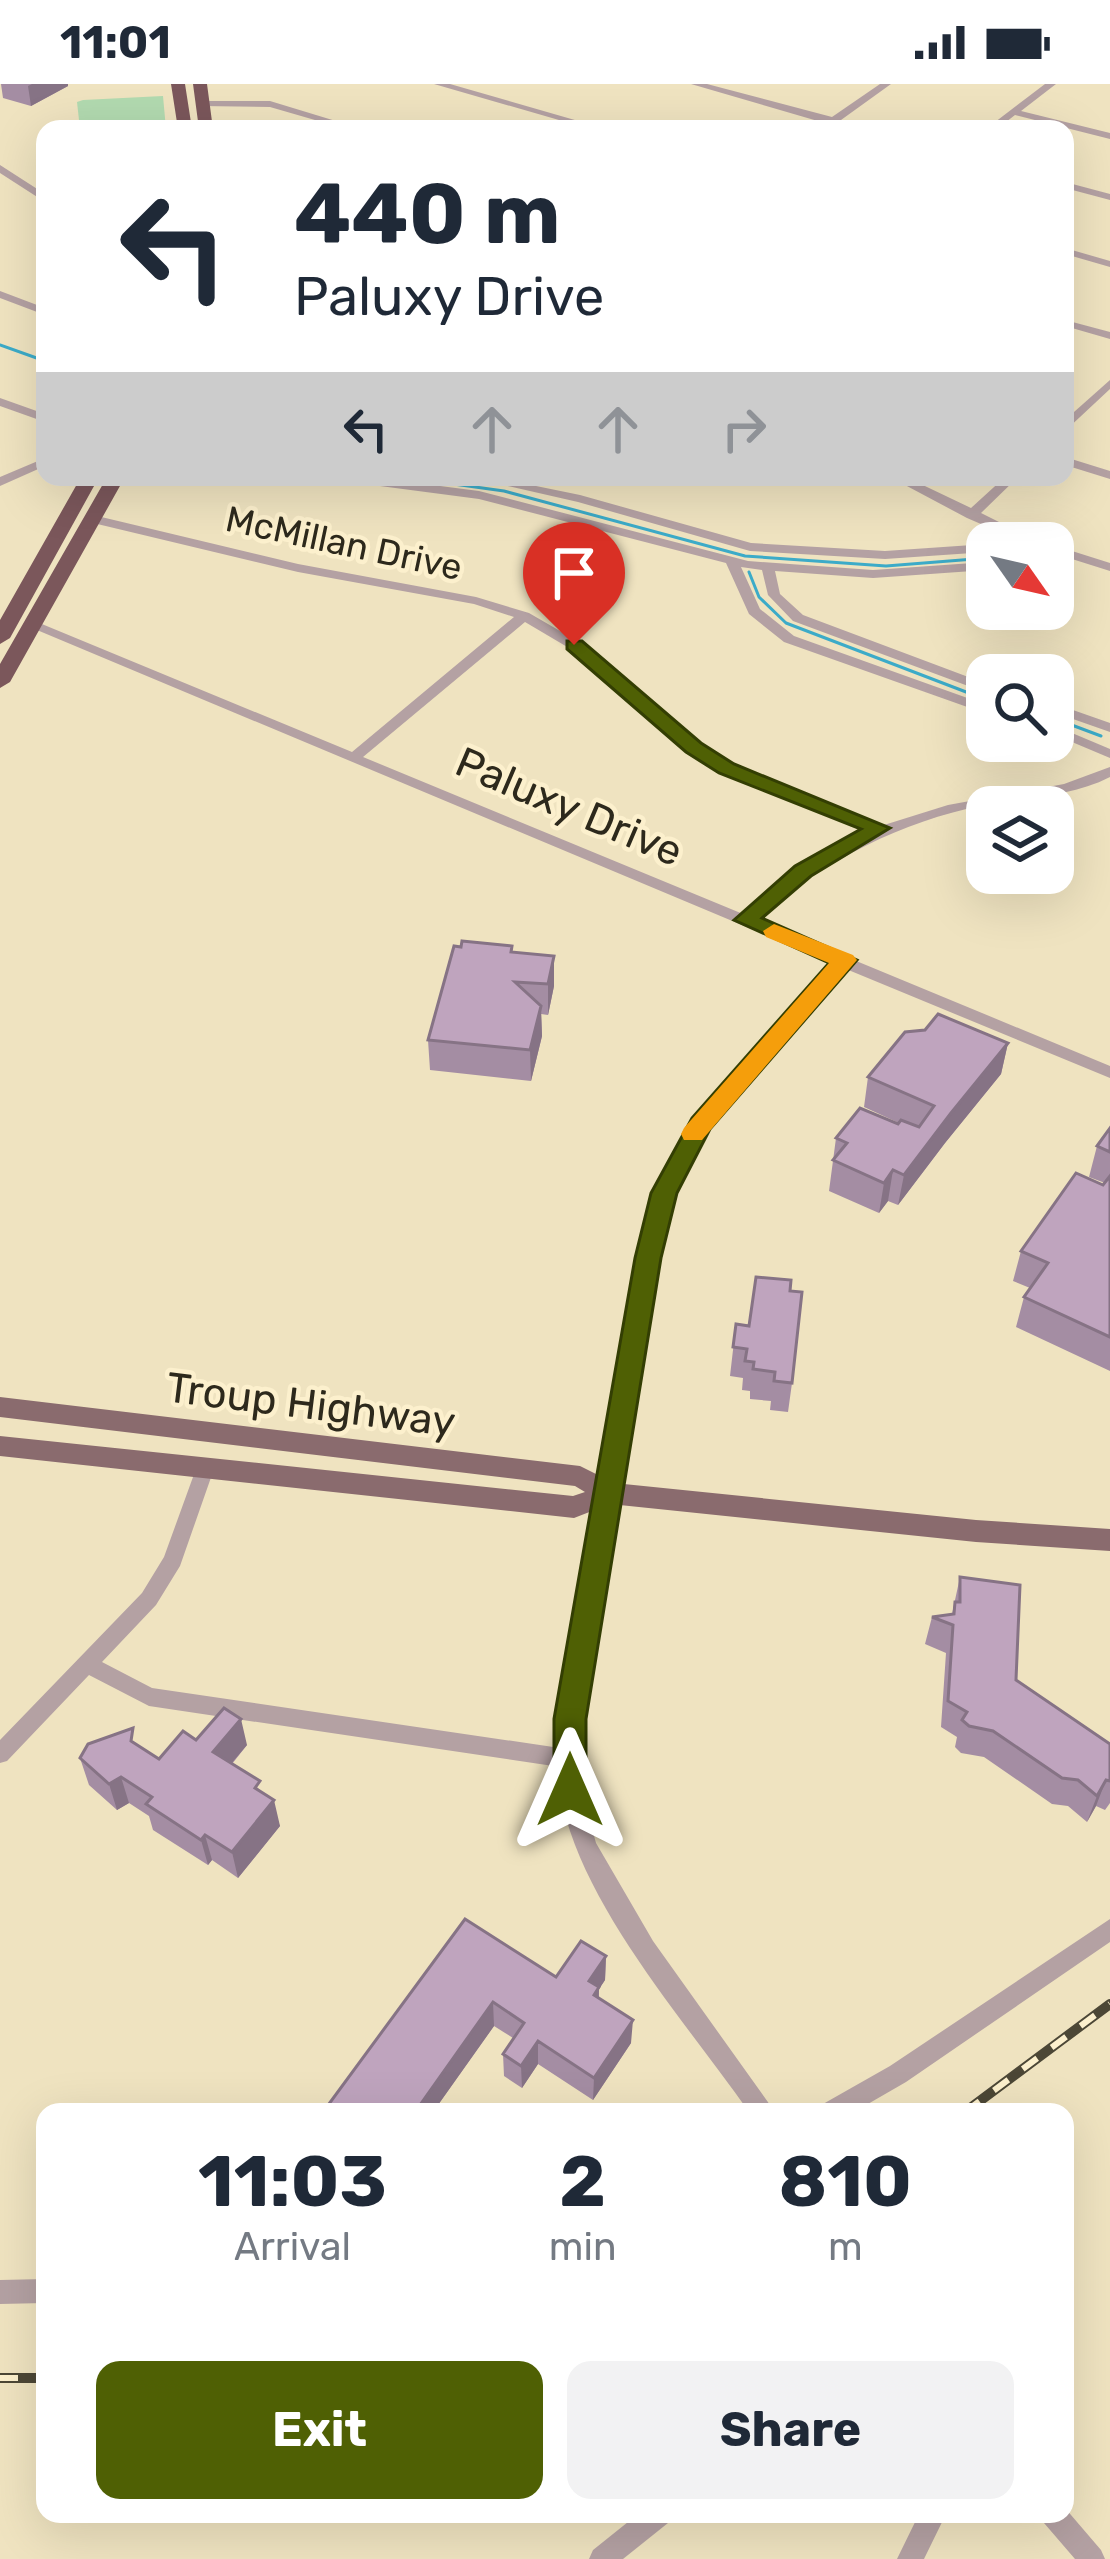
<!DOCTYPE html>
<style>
body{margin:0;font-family:Rubik,sans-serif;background:#f2f2f3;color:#1f2937;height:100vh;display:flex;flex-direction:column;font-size:45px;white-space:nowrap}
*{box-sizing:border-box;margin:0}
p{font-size:39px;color:#747a83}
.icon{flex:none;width:66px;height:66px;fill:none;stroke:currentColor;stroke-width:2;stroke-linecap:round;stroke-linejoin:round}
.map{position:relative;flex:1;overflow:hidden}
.sheet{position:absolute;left:36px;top:2019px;width:1038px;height:420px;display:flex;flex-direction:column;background:#fff;border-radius:24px;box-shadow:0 12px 48px #0002}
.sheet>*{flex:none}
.guide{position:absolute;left:36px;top:36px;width:1038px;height:366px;border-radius:24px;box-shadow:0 12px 48px #0002;background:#fff;color:#1f2937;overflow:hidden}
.needle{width:78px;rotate:124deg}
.fabs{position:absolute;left:966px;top:438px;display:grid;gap:24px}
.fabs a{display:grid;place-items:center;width:108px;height:108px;border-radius:24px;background:#fff;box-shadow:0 12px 48px #0002;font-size:60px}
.pin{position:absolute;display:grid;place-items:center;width:102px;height:102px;color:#fff;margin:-123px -51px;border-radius:50% 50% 50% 0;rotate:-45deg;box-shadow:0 0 12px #0007}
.pin .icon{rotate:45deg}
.me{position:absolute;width:132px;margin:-66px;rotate:0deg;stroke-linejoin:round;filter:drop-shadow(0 0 9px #0008)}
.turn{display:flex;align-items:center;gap:42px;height:252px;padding:0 60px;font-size:54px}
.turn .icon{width:156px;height:156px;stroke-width:2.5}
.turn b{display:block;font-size:84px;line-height:102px}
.lanes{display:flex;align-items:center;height:114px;padding:0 60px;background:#0003;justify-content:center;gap:60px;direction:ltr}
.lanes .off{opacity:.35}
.eta{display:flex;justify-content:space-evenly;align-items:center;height:204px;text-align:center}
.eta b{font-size:72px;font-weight:700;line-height:84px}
.button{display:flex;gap:24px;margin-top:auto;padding:24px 60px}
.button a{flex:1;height:138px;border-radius:24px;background:#4f6004;color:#fff;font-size:48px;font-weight:700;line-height:138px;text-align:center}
.button a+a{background:#f2f2f3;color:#1f2937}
.status{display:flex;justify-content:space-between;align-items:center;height:84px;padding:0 60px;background:#fff;direction:ltr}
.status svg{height:33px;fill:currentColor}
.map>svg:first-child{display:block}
</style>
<div class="status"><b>11:01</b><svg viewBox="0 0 49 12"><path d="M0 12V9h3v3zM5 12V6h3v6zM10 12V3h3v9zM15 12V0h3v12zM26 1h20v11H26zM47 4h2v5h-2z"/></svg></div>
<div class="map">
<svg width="1110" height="2475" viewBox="0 0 1110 2475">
<rect width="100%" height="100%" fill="#efe3c0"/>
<!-- green -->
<path fill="#b2dab0" d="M163,12L166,45H80L77,18L83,16Z"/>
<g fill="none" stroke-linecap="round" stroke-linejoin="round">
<!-- stream -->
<path stroke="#3cabc8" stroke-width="3" d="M0,261L45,277
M403,393L504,407L745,472L886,482L987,474
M749,488L759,513L786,539L987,616
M1053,634L1101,652"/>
<!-- minor -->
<path fill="#b4a1a3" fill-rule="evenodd" d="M434,0H450L606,45H590Z
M691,0H707L832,33L880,0H891L841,36L870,45L828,40Z
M1045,0H1056L1021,27L1110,49V55L1015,31L997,45H986Z
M203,17H270L362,45H346L270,23L200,22V18Z
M0,81L45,110V118L0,89Z
M1065,98L1110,110V116L1065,104Z
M1065,164L1110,177V183L1065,170Z
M0,207L45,224V231L0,214Z
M1065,236L1110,248V255L1065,242Z
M1110,296V305L1065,347V336Z
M0,314L45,330V338L0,322Z
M1065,373L1110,387V395L1065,381Z
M45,374V382L0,402V393Z
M336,393H370L479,407L748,477L873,486L987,478V486L873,494L775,487L780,510L803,531L987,600V609L793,537L768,511L762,486L741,483L760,525L794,552L987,621V630L784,558L749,530L726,479L479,415L342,397Z
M469,393H492L580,411L751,459L885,467L987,460V468L885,475L750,467L578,418Z
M890,393H906L971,424L1005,393H1018L981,429L1041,459H1025L967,434Z
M93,431L298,480L476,513L529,529L579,558L698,661L731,682L884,741L948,721L1064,700L1110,683V693C1071,713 1027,713 984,721C896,739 824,778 755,835L1110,982V994L846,885L700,1054L673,1110L657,1175L580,1635L584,1716L596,1759L653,1857L775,2028H749C689,1943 603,1845 570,1747C563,1726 561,1704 560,1683L149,1622L89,1591L7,1677L0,1679V1656L142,1509L164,1473L197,1382L199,1377H213L215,1382L180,1482L156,1521L102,1578L152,1604L560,1664V1635L639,1175L655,1110L687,1047L833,879L25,541L32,537L37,538L352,668L514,533L474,520L298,488L89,438L87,435ZM525,538L569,564L688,667L721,688L871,746L796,788L743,830L363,673Z
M1053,461L1110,479V487L1053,469Z
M1053,619L1110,639V648L1053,628Z
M1053,641L1110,665V674L1053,650Z
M1110,1835V1858L906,1998L854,2028H819L823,2020L890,1982Z
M45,2195V2219L0,2220V2196Z
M1065,2424L1101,2466L1105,2475H1075L1044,2439L1040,2430H1065Z
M638,2430H672L668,2439L623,2475H589L593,2466Z
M919,2430H946L924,2475H897Z"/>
<!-- major -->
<path fill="#8a6b6e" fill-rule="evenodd" d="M0,1313L580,1382L614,1399L976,1436L1110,1445V1467L976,1458L610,1420L574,1434L0,1372V1352L573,1412L585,1408L575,1402L0,1333Z"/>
<!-- highway -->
<path fill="#7b575b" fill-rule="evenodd" d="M171,0H185L192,45H178Z
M193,0H207L213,45H199Z
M81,393H99L10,554L0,560V536Z
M107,393H125L10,598L0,604V580Z"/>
<!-- rail casing -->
<g stroke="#4c4736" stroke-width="10">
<path id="rail" d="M965,2028L1110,1920
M0,2294H45"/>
</g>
<!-- rail -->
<use href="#rail" stroke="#fcf0cd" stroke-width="6" stroke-dasharray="18" stroke-linecap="butt"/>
</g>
<!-- wall -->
<path fill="#a48da3" d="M1,0H68V2L31,22L3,14Z
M512,862V868L554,902L548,931L541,930L542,952L531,997L430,986L428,956Z
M1008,959L1001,990L945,1059L898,1121L888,1117L879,1129L829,1107L836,1054L899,1039L864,1023L868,993Z
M1110,1044V1287L1016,1243L1024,1213L1030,1204L1013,1197L1021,1167L1105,1099L1089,1093L1097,1062Z
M790,1207L792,1299L788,1328L770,1326L771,1317L750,1315V1307L742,1306L743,1294L730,1292L736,1240L749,1242Z
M960,1493L1016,1596L1110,1660V1719L1105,1726L1096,1722L1087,1738L1068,1722L1052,1720L984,1673L961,1669L955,1663L957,1653L941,1643L946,1569L925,1560L932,1533L952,1530Z
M196,1656L247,1661L232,1680L262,1708L280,1742L238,1794L212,1776L208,1781L153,1746L149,1732L129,1719L117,1726L89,1701L80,1674L138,1661L159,1675Z
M465,1835L556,1893L606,1872L605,1896L599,1905V1914L631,1959L593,2016L538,1980L522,2004L504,1992L503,1970L513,1954L494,1942L433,2028H323Z"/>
<!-- shaded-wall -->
<path fill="#867385" d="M32,0H68V2L31,22L28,2Z
M554,872V902L548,931V900Z
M541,922L542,952L531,997L530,966Z
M1008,959L1001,990L945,1059L898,1121L904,1091L951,1029Z
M893,1086L888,1117L879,1129L884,1099Z
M241,1635L247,1661L219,1694L213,1668Z
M121,1693L129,1719L117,1726L109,1700Z
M1106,1696L1096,1722L1087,1738L1097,1712Z
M274,1716L280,1742L238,1794L232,1768Z
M205,1751L212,1776L208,1781L201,1756Z
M606,1872L605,1896L599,1905L598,1927L589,1897Z
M493,1918L494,1942L433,2028H415Z
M633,1936L631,1959L593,2016L594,1994Z
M538,1957V1980L522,2004L521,1982Z"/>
<!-- building -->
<path fill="#bfa4be" stroke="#867385" stroke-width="3" d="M462,857L512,862L511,868L554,872L548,900L515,898L541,922L530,966L428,956L454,862L461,863Z
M938,930L1008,959L951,1029L904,1091L893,1086L884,1099L833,1076L847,1059L836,1054L860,1024L898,1040L901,1036L919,1043L934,1022L868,993L905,948L925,946Z
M1110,1044V1068L1097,1062Z
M1076,1089L1103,1101L1110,1092V1253L1024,1213L1048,1179L1021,1167Z
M756,1193L791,1196L790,1207L802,1208L792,1299L774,1297L775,1288L753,1285L754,1278L745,1277L747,1265L733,1263L736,1240L749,1242Z
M960,1493L1020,1501L1016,1596L1110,1660V1697L1106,1696L1097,1712L1078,1696L1062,1694L993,1647L969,1642L962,1636L967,1628L948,1617L953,1541L932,1533L954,1530L955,1518H960Z
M224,1624L241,1635L213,1668L260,1697L255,1704L274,1716L232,1768L205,1751L201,1756L146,1720L152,1713L121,1693L109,1700L80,1674L88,1660L133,1644L131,1657L159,1675L183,1647L196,1656Z
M465,1835L556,1893L581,1857L606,1872L589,1897L599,1903L594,1911L633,1936L594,1994L538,1957L521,1982L503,1970L524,1939L493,1918L415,2028H323Z"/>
<!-- route -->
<path fill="#4f6004" stroke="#333e03" stroke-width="3" d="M567,557H582L701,659L734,680L890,744L811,792L762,834L857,876L710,1045L677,1109L661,1174L586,1635V1706L582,1716L570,1720L559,1716L554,1706V1635L635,1174L651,1109L692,1034L829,879L734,836L795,782L861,745L719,689L686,668L567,565Z"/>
<!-- slow -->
<path fill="#f59e0b" d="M774,840L853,871L857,876L702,1056H684L681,1050L684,1044L829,879L766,853L763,847Z"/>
<g text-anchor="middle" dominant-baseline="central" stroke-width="9" stroke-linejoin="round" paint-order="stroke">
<!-- far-street labels -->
<g font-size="36" fill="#2d291c" stroke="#fcf0cd">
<text transform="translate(344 459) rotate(12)">McMillan Drive</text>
</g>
<!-- street labels -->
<g font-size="42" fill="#2d291c" stroke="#fcf0cd">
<text transform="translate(569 723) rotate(23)">Paluxy Drive</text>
<text transform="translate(311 1321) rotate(7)">Troup Highway</text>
</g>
</g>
</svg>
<div class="fabs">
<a><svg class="needle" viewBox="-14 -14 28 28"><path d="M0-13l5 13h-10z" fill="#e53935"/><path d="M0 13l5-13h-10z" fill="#747a83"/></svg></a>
<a><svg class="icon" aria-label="search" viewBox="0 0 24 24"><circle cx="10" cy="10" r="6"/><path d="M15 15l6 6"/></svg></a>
<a><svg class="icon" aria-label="layers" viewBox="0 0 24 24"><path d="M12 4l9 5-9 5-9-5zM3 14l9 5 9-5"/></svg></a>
</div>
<div class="pin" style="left:574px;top:561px;background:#d93025"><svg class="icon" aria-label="arrive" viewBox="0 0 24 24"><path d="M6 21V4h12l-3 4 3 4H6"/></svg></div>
<svg class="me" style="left:570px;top:1706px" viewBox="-20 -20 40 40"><path d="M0-17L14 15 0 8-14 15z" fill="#4f6004" stroke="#fff" stroke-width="4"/></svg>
<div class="guide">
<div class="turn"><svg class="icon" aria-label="left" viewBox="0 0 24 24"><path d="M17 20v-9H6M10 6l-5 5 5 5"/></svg><div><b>440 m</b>Paluxy Drive</div></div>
<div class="lanes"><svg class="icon" aria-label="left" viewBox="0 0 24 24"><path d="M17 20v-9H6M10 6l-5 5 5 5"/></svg><svg class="icon off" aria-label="ahead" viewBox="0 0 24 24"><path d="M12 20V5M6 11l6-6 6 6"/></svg><svg class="icon off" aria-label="ahead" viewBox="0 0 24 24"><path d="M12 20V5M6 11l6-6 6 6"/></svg><svg class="icon off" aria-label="right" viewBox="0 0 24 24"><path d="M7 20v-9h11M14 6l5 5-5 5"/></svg></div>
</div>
<section class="sheet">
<div class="eta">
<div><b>11:03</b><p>Arrival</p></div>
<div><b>2</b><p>min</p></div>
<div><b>810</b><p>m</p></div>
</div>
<div class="button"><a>Exit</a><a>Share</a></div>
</section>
</div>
